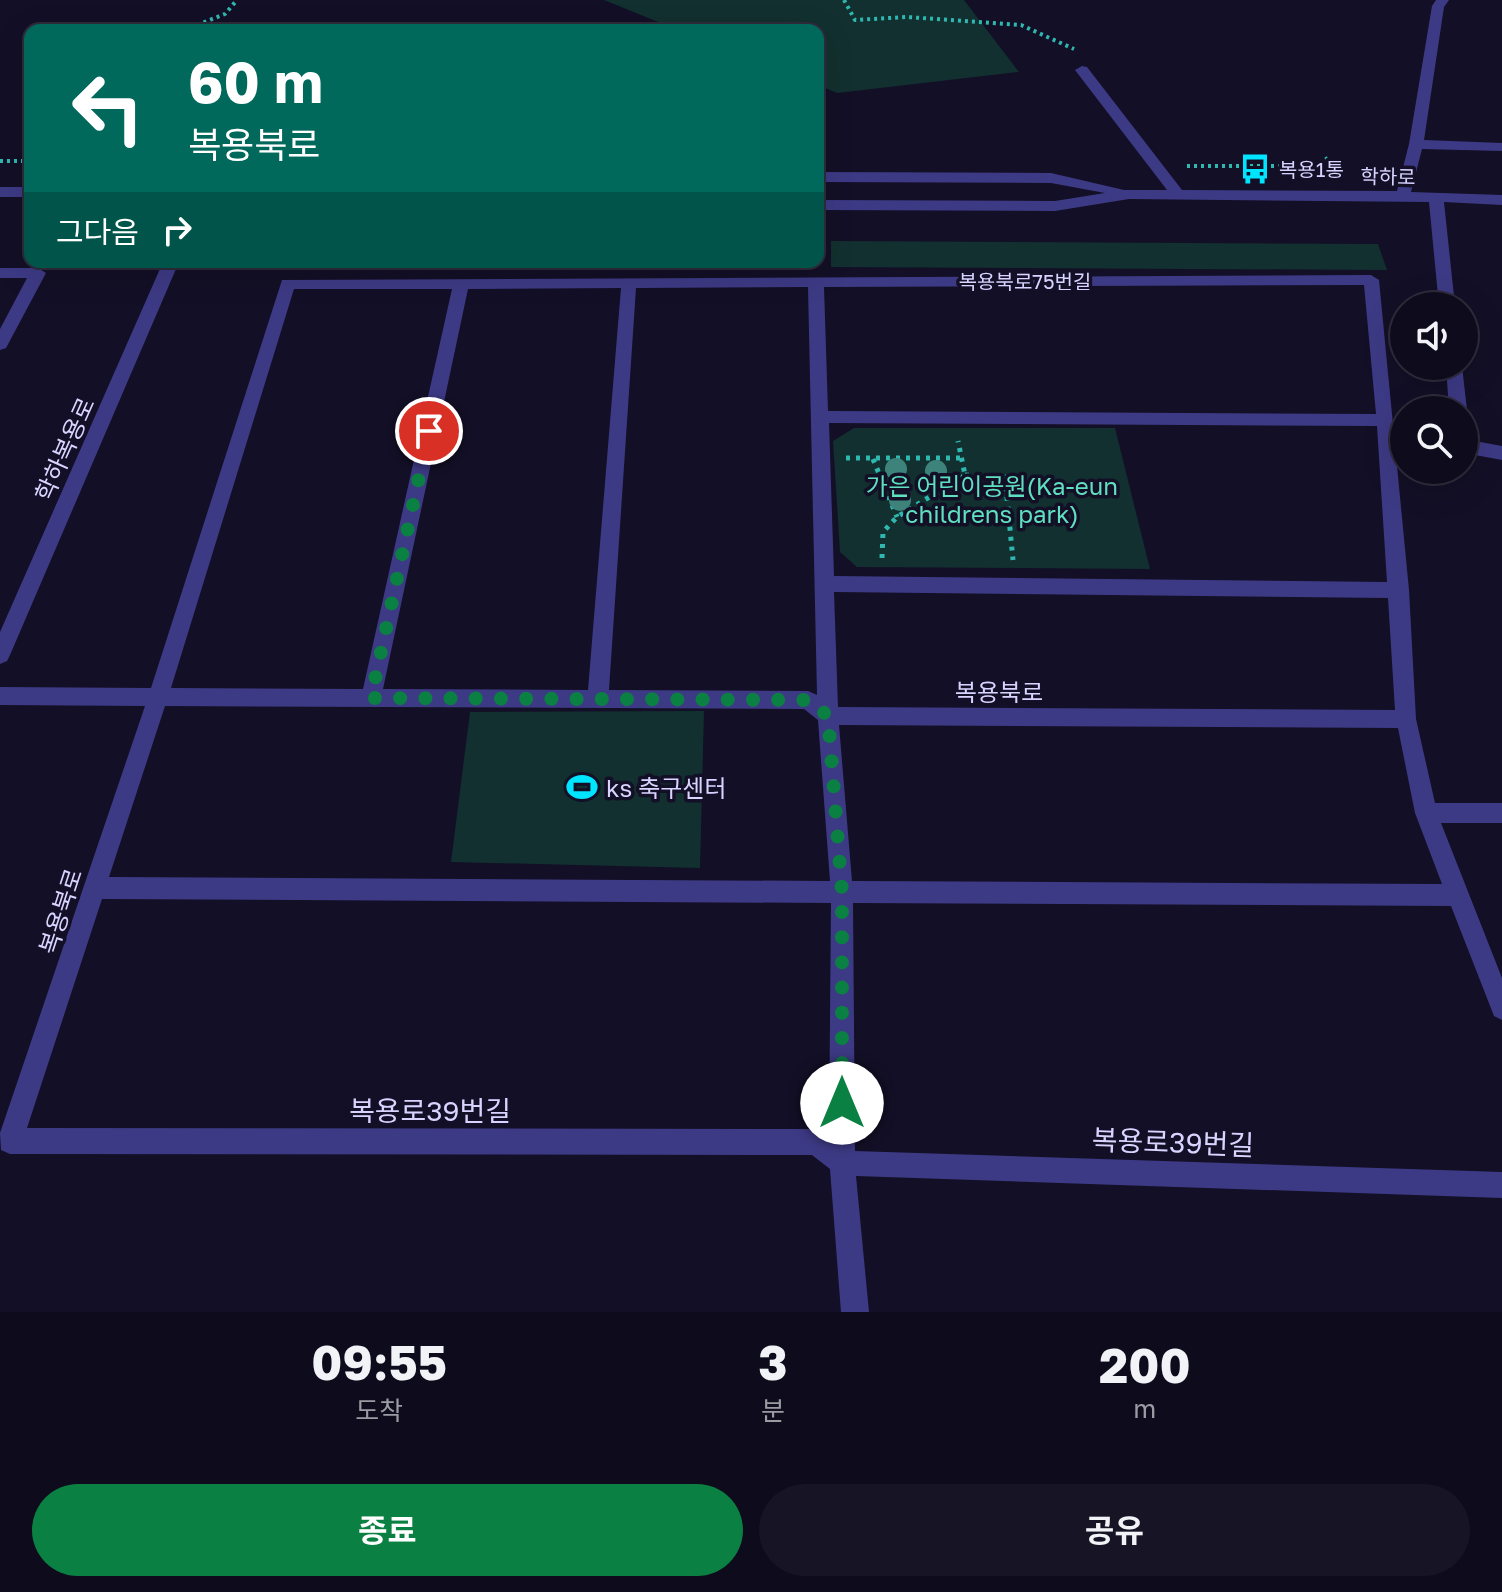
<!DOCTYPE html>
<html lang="ko">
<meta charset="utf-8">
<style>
body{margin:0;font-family:"Golos Text","Noto Sans KR",sans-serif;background:#171425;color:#f1f3f6;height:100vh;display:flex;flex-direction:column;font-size:30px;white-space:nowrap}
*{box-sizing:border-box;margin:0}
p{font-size:26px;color:#9b9ba3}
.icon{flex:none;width:44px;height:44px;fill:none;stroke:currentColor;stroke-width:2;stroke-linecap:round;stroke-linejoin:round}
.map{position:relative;height:1312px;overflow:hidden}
.sheet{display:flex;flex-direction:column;background:#0e0b1c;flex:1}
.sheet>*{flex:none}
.top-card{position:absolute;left:24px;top:24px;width:800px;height:244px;border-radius:16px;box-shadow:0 8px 32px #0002,0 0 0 2px #2e2b3b;background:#00695c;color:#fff;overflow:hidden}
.tools{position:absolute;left:1390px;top:292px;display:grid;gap:16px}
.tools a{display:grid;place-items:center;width:88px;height:88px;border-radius:50%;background:#0e0b1c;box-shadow:0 8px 32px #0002,0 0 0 2px #2e2b3b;font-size:40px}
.pin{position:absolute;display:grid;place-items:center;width:68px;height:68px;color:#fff;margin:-34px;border:4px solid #fff;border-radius:50%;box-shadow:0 2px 8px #0007}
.me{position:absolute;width:88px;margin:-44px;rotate:0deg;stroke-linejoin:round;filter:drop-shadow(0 0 6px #0008)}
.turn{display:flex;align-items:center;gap:28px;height:168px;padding:0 32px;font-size:36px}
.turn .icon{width:104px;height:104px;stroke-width:2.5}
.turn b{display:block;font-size:56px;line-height:68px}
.then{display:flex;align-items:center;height:76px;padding:0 32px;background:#0003;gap:16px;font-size:30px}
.eta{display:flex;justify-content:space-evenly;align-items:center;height:136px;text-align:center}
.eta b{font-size:48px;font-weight:700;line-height:56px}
.cta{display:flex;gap:16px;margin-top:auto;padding:16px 32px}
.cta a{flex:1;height:92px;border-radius:48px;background:#0b8043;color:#fff;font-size:32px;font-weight:700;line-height:92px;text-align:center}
.cta a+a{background:#171425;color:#f1f3f6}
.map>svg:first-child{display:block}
</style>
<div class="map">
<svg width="1502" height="1312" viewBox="0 0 1502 1312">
<rect width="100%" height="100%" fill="#130f26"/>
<!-- green -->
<path fill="#12302f" d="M604,0H964L1019,72L837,93L818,85V30H678Z
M831,241L1378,244L1387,270L831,267Z
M260,262H785V269L257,267Z
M854,428H1115L1150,569L857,567L840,552L833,441Z
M704,711L700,868L451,862L470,712Z"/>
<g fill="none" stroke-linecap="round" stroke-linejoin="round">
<!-- path-far1 -->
<path stroke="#2fb8b0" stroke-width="4" stroke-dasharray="3 4" stroke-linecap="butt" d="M844,0L855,20L907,17L1021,25L1074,49
M184,30L225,14L237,0
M0,161H30
M1187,166H1314L1328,158"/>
<!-- path -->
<path stroke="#2fb8b0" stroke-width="5" stroke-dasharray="4 6" stroke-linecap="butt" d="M846,458H962
M873,459L897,517
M965,475L1005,477L1013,560
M882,558L883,532L897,517L965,475L958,441"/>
<!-- minor -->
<path fill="#3d3a85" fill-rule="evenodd" d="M1436,0H1449L1444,7L1424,140L1502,143V151L1422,149L1411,192L1502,195V205L1444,202L1455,306H1439L1429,202L1129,199L1055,211L818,210V200L1055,201L1105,193L1051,183L818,182V172L1051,173L1124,190H1167L1075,70L1082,66L1087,67L1182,190L1397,191L1409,144L1432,6Z
M0,187H30V197H0Z
M163,262H179L10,655L7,661L0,664V632Z
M0,268H38L46,273L6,348L0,350V329L27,278H0Z
M1371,275L1379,280L1409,590L1416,719L1435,803H1502V823H1441L1502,978V1020L1494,1016L1451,906L853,903L855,1151L1502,1172V1198L856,1176L869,1312H841L830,1169L812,1155L10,1154L1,1150L0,1133L145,706L0,705V687L151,688L282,280ZM1364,285L1376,414L828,411L824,287ZM808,287L817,695L808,691L609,690L636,288ZM621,288L588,690L383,689L468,289ZM294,289H452L363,689L171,688ZM829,423L1377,426L1387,582L834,576ZM834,592L1388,598L1395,710L838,707ZM165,706L804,709L818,720L830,881L109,877ZM839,725L1398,728L1415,813L1442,884L852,881ZM102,899L831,903L829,1136L817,1129L27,1128Z
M1446,366H1462L1467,410L1464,414V410H1449Z
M1464,439L1502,446V460L1464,453Z"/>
</g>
<!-- trees -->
<g fill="#3d827b">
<circle cx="896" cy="469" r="11"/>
<circle cx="936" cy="471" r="11"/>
<circle cx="900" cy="500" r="11"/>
</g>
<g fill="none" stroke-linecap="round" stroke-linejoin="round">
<!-- route -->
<path stroke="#0b8043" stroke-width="14" stroke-dasharray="0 25.2" d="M429,431L371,698L808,700L828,716L842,892V1103"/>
</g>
<!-- icons -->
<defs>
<g id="bus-bare" transform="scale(2.4)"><path d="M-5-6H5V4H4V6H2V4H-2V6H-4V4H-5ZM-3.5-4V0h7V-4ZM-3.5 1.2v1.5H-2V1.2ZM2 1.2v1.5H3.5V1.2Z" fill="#00e5ff" stroke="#130f26" stroke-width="2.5" paint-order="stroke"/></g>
<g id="stadium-bare" transform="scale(2.4)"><path d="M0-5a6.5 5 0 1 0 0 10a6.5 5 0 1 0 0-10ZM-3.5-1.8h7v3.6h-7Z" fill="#00e5ff" stroke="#130f26" stroke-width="2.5" paint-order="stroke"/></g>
</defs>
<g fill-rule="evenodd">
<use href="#bus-bare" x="1255" y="169"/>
<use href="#stadium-bare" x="582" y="787"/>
</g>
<g text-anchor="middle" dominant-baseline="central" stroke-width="7" stroke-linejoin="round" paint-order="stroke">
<!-- far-poi labels -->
<g font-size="20" fill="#d9d4ff" stroke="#130f26" text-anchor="start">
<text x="1279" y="169">복용1통</text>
</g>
<!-- far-street labels -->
<g font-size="20" fill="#d9d4ff" stroke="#130f26">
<text transform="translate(1388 176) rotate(1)">학하로</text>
<text x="1025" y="281">복용북로75번길</text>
</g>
<!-- street labels -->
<g font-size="24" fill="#d9d4ff" stroke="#130f26">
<text transform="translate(64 449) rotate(-66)">학하복용로</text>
<text x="999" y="691">복용북로</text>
<text transform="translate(60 911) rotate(-72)">복용북로</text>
</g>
<!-- park labels -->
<g font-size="24" fill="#5fe0c0" stroke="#130f26">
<text x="992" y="485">가은 어린이공원(Ka-eun<tspan x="992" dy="28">childrens park)</tspan></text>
</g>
<!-- poi labels -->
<g font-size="24" fill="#d9d4ff" stroke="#130f26" text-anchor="start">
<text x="606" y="787">ks 축구센터</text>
</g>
<!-- near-street labels -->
<g font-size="28" fill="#d9d4ff" stroke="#130f26">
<text x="430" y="1110">복용로39번길</text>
<text transform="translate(1173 1142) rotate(2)">복용로39번길</text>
</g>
</g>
</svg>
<div class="tools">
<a><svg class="icon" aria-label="sound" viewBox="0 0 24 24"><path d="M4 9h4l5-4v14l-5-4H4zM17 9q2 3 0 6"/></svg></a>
<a><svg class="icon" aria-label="search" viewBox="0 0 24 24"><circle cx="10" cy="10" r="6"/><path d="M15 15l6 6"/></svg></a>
</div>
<div class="pin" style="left:429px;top:431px;background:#d93025"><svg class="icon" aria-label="arrive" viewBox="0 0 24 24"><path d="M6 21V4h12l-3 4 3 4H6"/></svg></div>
<svg class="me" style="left:842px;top:1103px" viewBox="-20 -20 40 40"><circle r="19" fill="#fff"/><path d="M0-13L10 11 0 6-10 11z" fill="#0b8043"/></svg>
<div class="top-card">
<div class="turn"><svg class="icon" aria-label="left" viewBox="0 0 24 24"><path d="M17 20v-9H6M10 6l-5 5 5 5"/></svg><div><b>60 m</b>복용북로</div></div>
<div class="then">그다음<svg class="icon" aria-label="right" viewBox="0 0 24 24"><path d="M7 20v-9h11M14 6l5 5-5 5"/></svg></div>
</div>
</div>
<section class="sheet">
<div class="eta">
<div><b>09:55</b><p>도착</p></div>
<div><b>3</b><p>분</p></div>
<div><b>200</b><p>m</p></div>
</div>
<div class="cta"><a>종료</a><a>공유</a></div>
</section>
